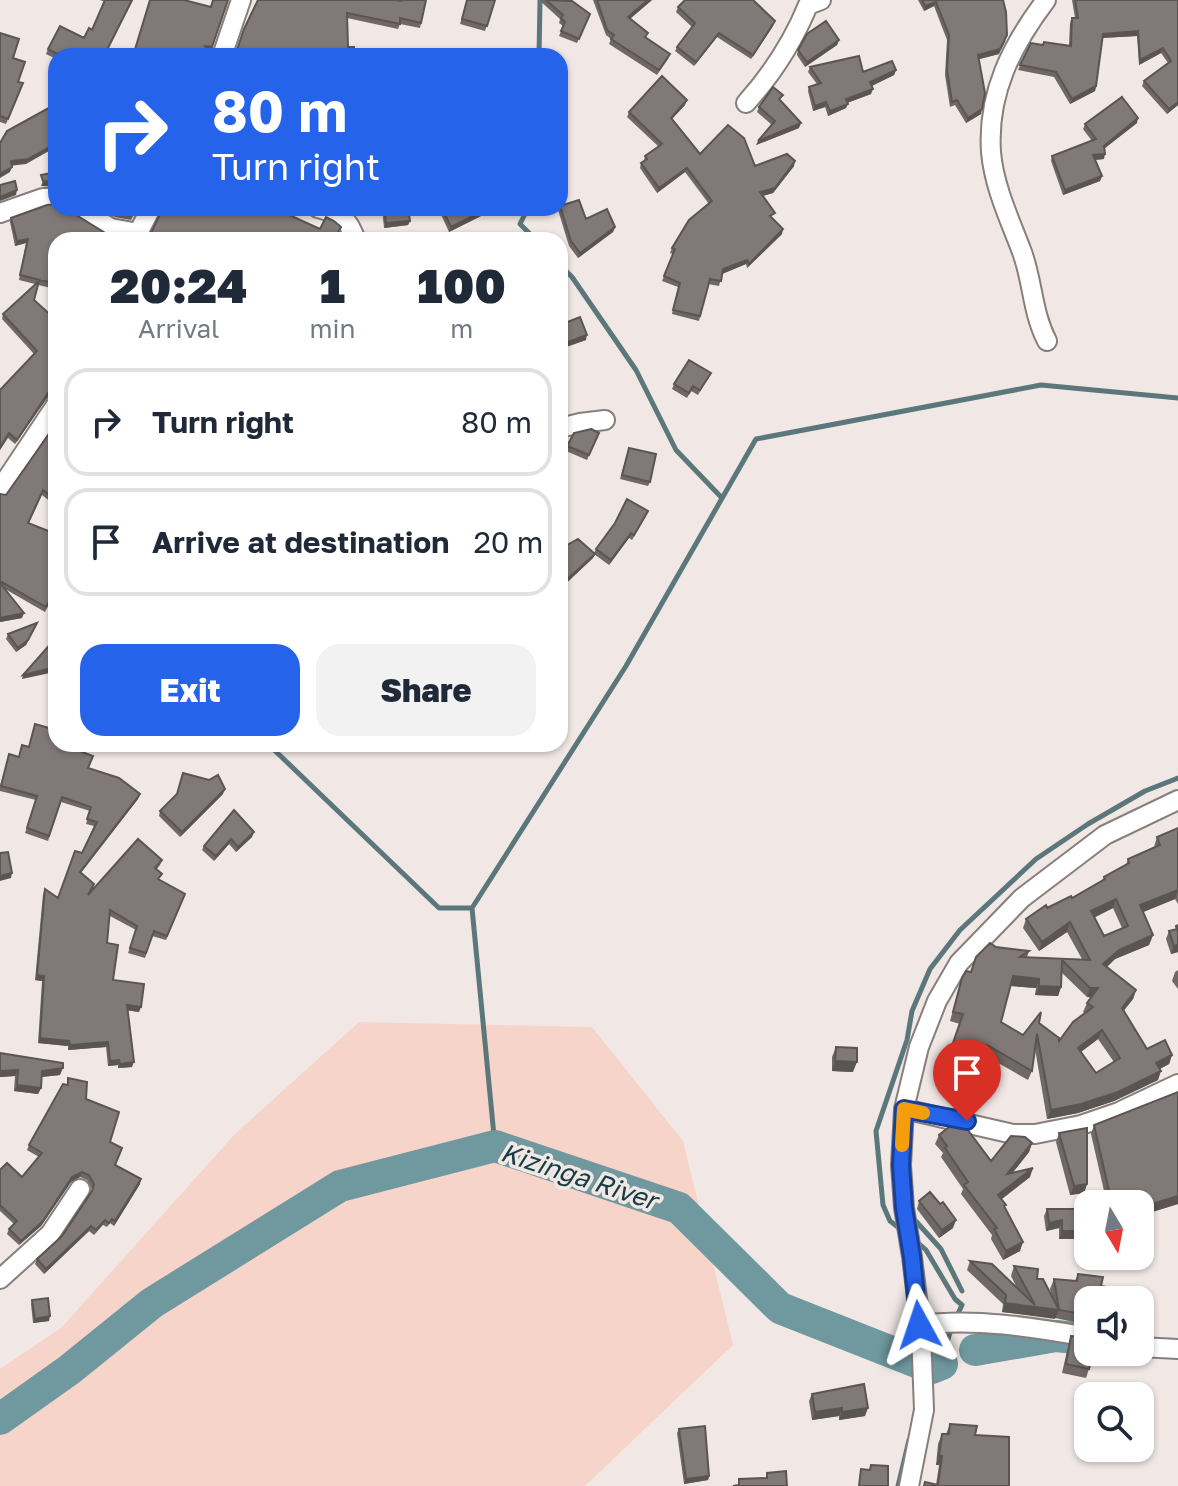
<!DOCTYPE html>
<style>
body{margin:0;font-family:"Golos Text",sans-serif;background:#f2f2f3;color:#1f2937;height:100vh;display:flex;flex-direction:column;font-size:30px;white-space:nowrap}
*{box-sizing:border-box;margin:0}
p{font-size:26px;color:#747a83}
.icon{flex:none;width:44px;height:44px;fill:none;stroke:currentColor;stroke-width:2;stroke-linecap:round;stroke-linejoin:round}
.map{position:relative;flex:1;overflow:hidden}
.panel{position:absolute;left:48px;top:232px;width:520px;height:520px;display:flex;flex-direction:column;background:#fff;border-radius:24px;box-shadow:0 2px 6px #0004}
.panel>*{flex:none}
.top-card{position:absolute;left:48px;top:48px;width:520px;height:168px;border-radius:24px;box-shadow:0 2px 6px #0004;background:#2563eb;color:#fff;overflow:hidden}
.needle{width:52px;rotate:170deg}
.buttons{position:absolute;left:1074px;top:1190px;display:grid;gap:16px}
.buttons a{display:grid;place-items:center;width:80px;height:80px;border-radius:16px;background:#fff;box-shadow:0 2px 6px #0004;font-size:40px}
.pin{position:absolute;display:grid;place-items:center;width:68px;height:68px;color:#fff;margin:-82px -34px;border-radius:50% 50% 50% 0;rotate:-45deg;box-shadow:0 0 8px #0007}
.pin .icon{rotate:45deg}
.me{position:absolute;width:88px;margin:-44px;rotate:355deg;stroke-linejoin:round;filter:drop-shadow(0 0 6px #0008)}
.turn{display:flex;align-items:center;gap:28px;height:168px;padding:0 32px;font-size:36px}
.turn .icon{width:104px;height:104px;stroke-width:2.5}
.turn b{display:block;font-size:56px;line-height:68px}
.eta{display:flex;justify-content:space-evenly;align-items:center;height:136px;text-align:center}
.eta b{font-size:48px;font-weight:800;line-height:56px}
.action{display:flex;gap:16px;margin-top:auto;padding:16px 32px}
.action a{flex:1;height:92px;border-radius:24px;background:#2563eb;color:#fff;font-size:32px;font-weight:800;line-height:92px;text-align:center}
.action a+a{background:#f2f2f3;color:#1f2937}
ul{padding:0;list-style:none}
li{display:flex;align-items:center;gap:24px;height:108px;margin:0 16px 12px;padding:0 16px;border:4px solid #e0e1e3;border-radius:24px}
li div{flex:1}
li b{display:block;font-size:30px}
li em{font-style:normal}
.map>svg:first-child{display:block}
</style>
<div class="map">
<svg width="1178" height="1486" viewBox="0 0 1178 1486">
<rect width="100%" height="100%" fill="#f1e8e5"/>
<!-- green -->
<path fill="#f6d4ca" d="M359,1022L592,1027L683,1141L733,1345L585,1486H0V1369L61,1328L235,1134Z"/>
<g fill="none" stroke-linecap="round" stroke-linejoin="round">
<!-- stream -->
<path stroke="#5c777c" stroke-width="5" d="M539,56L540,0
M528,208L520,224L536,240
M560,265L572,277L636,370L676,450L722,498
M268,744L439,908H472
M495,1146L472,908L626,666L756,439L1041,385L1178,398
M913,1218L941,1249L962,1291
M903,1231L890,1221L883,1205L876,1131L907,1040L912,1011L930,969L960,930L1036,859L1088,824L1145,791L1178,778
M917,1242L926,1250L955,1299L962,1305L955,1320
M930,1374L946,1346L951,1329
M898,1486L909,1440"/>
<!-- river -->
<path stroke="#6f989f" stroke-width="32" d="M975,1350L1056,1336L1085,1339
M0,1419L69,1370L152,1303L340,1186L495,1146L679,1208L780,1308L932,1368L942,1364"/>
<!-- street casing -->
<g stroke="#877f7c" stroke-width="22">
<path id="street" d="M1046,0C1012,45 987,93 991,152C994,187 1010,220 1022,252C1033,282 1032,312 1047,341
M222,56L241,0
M746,103C772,74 793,42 808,5L821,0
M77,208L111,228L138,233
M318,208C343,215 346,216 356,240
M0,213L43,198H56
M138,240V233L151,208
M560,428L580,423L605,420
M0,489L56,405
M904,1109L1013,1134H1035L1081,1125L1119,1112L1178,1084
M0,1279L50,1234L80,1189
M919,1325C975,1318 1032,1327 1088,1337
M1140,1347L1178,1349
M909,1486L924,1410L921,1331L912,1257L904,1208L901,1165L904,1109L919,1047L937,1001L959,963L1022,898L1105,835L1178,800"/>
</g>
<!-- street -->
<use href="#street" stroke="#fff" stroke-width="18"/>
</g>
<!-- wall -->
<path fill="#6f6866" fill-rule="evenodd" d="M100,0H133L104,56H56V59L46,54L48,49L84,38L92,30L105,2Z
M401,0H426L420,28L400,24L398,29L347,18L348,47L353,56L235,55L244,29L401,1Z
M467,0H495L485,31L460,24Z
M539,0H569L590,14L577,43L559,36L563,26L559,23L560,19Z
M593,0H652L630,19L646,38L670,54L668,59L657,75L609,44L611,39L606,35Z
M685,0H755L754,2L773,26L751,59L717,37L694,66L675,51L677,47L692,27L676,12L678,7Z
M918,0H1003L999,54L979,59L981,114L966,123L955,105L950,107L945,75L947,40L934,6L924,11Z
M1072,0H1178V105L1167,114L1142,86L1144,81L1168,63L1161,53L1139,65L1137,36L1102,38L1096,86L1095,91L1070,104L1054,77L1018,70L1031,43L1043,45H1069L1070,23L1072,18H1075Z
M0,33L13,58L18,82L23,83L6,124L0,122Z
M839,40L837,45L805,67L797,55L798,50Z
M810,67L863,72L896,70L894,75L872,86L871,94L847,103L846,108L828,116L825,107L813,111L808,91L809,87L817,84L808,72Z
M56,71V94L49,92Z
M780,101L799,128L756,145L772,125L757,112L759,107Z
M685,105L672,119L700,154L755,166H794L773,193L763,196L772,219L782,234L747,268L746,264L722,274L719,286L708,284L699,321L672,314L678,287L662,281L673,254L670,253L672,248L709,204L685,172L657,193L640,168L641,163L644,161L645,156L659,147L627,117L629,112Z
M1137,123L1104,149V159L1095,160L1102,176L1100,181L1063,195L1051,161L1052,156L1092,141L1083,129L1085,124Z
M560,206L586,219L615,227L613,232L578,258L569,246L558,210Z
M101,208H137L131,220L115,217Z
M382,208H408L410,221L408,225L384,228Z
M438,208H484L485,210L483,215L449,232Z
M11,218L56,240V289L38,285L34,300L56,393L47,398L15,444L8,438L0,450V390L34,354L2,319L3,314L35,284L19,280L26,243L15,246L10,222Z
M560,325L586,340L563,348L560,339Z
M711,373L698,395L691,391L687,398L672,389L674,384Z
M56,424V506L42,495L29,523L56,591L45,612L5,589L22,618L0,622V494L6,495Z
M574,433H599L587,460L566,451Z
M629,448L650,482L648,486L620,479Z
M646,516L632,540L629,538L609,565L594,554L593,558L561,588L560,549L594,553L596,549Z
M35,628L26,645L16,652L6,639L8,634Z
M56,744L82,752L88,768L140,794L138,799L81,873L90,893L162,860L160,865L156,870L159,880L185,894L166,940L152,936L145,958L128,953L136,930L110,916L107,943L113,980L139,1012L127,1010L132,1067L118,1068V1065L108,1066L106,1047L68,1050V1046L38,1043L42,981L35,980L43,894L45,889L58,898L82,853L94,826L86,824L90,811L61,802L48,841L25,833L36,800L0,791V786L9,754L19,757L28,747Z
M223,794L180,837L159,816L160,811Z
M234,810L252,837L236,852L229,844L214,861L202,850L204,846Z
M1178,828V904L1175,899L1143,912L1153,935L1149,945L1115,959L1107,967L1136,990L1133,999L1123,1011L1147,1049L1172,1055L1169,1064L1160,1069L1158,1080L1114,1101L1078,1113L1047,1119L1035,1049L1032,1071L1028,1080L984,1055L973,1093L962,1090L958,1101L943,1095L955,1054L950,1052L960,1024L950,1021L962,978L970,972L996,947L1029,951L1027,957L1082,959L1067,932L1039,951L1023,928L1026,919L1047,908L1072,898L1102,881L1104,877L1126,865L1128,859L1154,847L1157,837ZM1113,908L1122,928L1104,936L1094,917ZM1061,972L1087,997H1091L1087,1003L1083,1012L1085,1013L1059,1041L1039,1023L1023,1035L1001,1022L1011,986L1036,988L1035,995L1058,996L1061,987ZM1098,1039L1114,1062L1096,1073L1081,1052Z
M1176,926L1178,952L1171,954L1166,939L1169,931L1175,929Z
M1178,970V989L1172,981L1175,972Z
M836,1047L853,1072L832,1071V1057Z
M0,1053L60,1075L42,1077L41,1088L38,1094L14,1091L15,1076L0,1077Z
M68,1078L86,1099L110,1142L115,1165L140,1184L114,1226L110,1223L107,1227L103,1225L94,1235L89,1231L44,1274L35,1264L37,1259L62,1236L92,1189L87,1180L80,1177L71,1182L41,1226L19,1245L7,1234L9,1229L14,1224L0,1211V1170L22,1177L39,1157L27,1150L29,1145L67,1085Z
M1178,1092V1204L1151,1212L1152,1219L1149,1228L1140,1204H1107L1091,1134L1094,1125Z
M1059,1133L1087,1184L1084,1193L1070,1195L1056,1142Z
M939,1135L991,1161L1032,1143L1029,1152L1012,1173L1030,1177L1002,1199L1020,1251L1003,1260L991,1239L992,1235L961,1194L963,1189L941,1157L943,1153L935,1144Z
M919,1201L953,1228L939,1238L917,1209Z
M1047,1209L1083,1239H1059V1228L1046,1231L1044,1216Z
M970,1261L1017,1288L1011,1276L1014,1266L1037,1279L1052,1296L1050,1289L1054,1279L1075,1281L1078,1274L1088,1300V1325L1055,1318L1002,1312L1003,1304L967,1270Z
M32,1300L49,1321L33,1323L31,1304Z
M1071,1336L1089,1369L1086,1378L1062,1373L1068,1346Z
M812,1394L865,1416L839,1420V1416L812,1420L809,1401Z
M950,1424L975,1435L1009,1486H924L936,1485L939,1465H936L938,1444L942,1434H946Z
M679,1429L709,1476L708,1480L684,1484L677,1433Z"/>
<!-- shaded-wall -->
<path fill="#5a5553" d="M648,0H652L626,22L628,17Z
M936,2L934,6L924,11L925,6Z
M775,21L773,26L751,59L753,55Z
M1138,31L1137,36L1101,38L1103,34Z
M719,33L717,37L694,66L696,62Z
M839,40L837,45L805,67L807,62Z
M1006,40L999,54L976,60L978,55Z
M1163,48L1161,53L1139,65L1140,60Z
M237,50L284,56L235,55Z
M896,70L894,75L869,87L870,82Z
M1096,86L1095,91L1070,104L1072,99Z
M873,89L871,94L844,104L846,99Z
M687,100L685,105L669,122L671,118Z
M826,102L825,107L813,111L815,106Z
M1178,102V105L1167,114L1169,109Z
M848,104L846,108L828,116L830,111Z
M982,109L981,114L966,123L968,118Z
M1138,118L1137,123L1102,150L1104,146Z
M801,123L799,128L756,145L758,141Z
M56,144V147L26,164L9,166L11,161Z
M1105,154L1104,159L1092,160L1093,155Z
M795,161L794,166L773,193L758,197L760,192Z
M12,167L10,172L0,178V174Z
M687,168L685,172L657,193L659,188Z
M1102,176L1100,181L1063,195L1065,190Z
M43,181L56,182V187L41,186Z
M17,190L16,195L0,201V197Z
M485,210L483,215L449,232L451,227Z
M410,221L408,225L384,228L386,223Z
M615,227L613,232L578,258L580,253Z
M783,229L782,234L747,268L749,264Z
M28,239L26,243L15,246L17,241Z
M747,260L746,264L722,274L723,269Z
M587,335L586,340L563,348L565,343Z
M56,389V393L47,398L15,444L17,440L48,393Z
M631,533L629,538L609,565L611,560Z
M595,554L593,558L561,588L563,583Z
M24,613L22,618L0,622V618Z
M37,623L26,645L16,652L18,648Z
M52,668L50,673L22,679L23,675Z
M225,789L223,794L180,837L182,832Z
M140,794L138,799L78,876L80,872Z
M254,832L252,837L236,852L238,847Z
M231,839L229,844L214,861L216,856Z
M12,873L11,878L0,881V876Z
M1178,890L1175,899L1136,915L1140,905Z
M1116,899L1113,908L1088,921L1091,911Z
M1070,922L1067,932L1039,951L1042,942Z
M1153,935L1149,945L1115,959L1100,973L1103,964L1119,950Z
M1178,945V952L1171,954L1174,946Z
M37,975L44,976L42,981L35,980Z
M1013,976L1039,979L1036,988L1010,986Z
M1039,986L1061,987L1058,996L1035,995Z
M1090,988H1098L1094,998L1087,997Z
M1136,990L1133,999L1118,1018L1122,1008Z
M127,1005L141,1007L139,1012L125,1010Z
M1102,1030L1098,1039L1074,1057L1078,1048Z
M40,1038L69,1041L68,1046L38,1043Z
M108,1042L106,1047L68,1050L70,1045Z
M1172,1055L1169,1064L1153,1072L1156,1063Z
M119,1060L118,1065L108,1066L110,1061Z
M835,1061L857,1062L853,1072L832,1071Z
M134,1062L132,1067L118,1068L120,1064Z
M63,1068L60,1075L40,1077L42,1071Z
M18,1070L15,1076L0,1077V1071Z
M1161,1071L1158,1080L1114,1101L1078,1113L1047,1119L1051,1110Z
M17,1085L41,1088L38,1094L14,1091Z
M1032,1143L1029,1152L1004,1184L1007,1174Z
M1033,1168L1030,1177L995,1204L998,1195Z
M82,1172L80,1177L71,1182L41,1226L19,1245L21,1241L72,1177Z
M141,1179L140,1184L114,1226L115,1221Z
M1087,1184L1084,1193L1070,1195L1074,1186Z
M1178,1196V1204L1146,1214L1149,1205Z
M1152,1219L1149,1228L1140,1230V1222Z
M956,1220L953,1228L939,1238L942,1230Z
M1062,1220L1059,1228L1046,1231L1049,1223Z
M91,1226L89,1231L44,1274L46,1269Z
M1062,1231H1086L1083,1239H1059Z
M1023,1242L1020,1251L1003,1260L1006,1251Z
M1005,1303L1059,1310L1055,1319L1002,1312Z
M50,1316L49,1321L33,1323L35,1319Z
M1145,1327L1142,1335H1140V1328Z
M842,1408L839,1416L812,1420L815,1412Z
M868,1408L865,1416L839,1420L842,1412Z
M939,1456H942L939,1465H936Z
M709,1476L708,1480L684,1484L686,1479Z"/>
<!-- building -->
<path fill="#817977" stroke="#5a5553" stroke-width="2" fill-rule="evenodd" d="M105,0H132L104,56H61L48,49L60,26L84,38L89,28L92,30Z
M150,0H184L211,7L213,0H228L212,47L204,46L212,50L214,56H133Z
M258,0H396L401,1L402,0H426L421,23L400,18V24L347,13L348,47H354L353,56H284L237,50L244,29Z
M467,0H495L487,26L462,19Z
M546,0L572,1L590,14L579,39L561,31L565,22L561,18L563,15Z
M597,0H648L628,17L648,33L645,37L670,54L659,70L611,39L614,35L607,30Z
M685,0H753L775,21L753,55L719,33L696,62L677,47L695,23L678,7Z
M922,0H1003L1006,12L1007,35L1000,49L978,55L985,93L982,109L968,118L957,100L952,102L947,70L949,35L936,2L925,6Z
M1075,0H1178V102L1169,109L1144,81L1171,61L1163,48L1140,60L1138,31L1103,34L1096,86L1072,99L1056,72L1020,65L1031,43L1043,45L1044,42L1071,46L1072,18H1078Z
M826,21L839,40L807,62L798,50L807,34Z
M0,33L19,39L13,58L25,62L18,82L23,83L8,119L0,116Z
M389,52L423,55V56H389Z
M859,56L863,72L892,61L896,70L870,82L873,89L846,99L848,104L830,111L826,102L815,106L809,87L821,83L810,67Z
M56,71V89L50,87Z
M662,76L687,100L671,118L700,154L728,125L744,138L755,166L787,154L795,161L775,188L760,192L775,213L770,216L783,229L749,264L747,260L723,269L721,281L710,279L700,316L673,310L680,283L664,276L675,249L672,248L689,220L712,201L687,168L659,188L641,163L647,159L645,156L662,144L629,112Z
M773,87L783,95L779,99L801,123L758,141L775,121L759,107Z
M1122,97L1138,118L1104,146L1105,154L1093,155L1102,176L1065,190L1052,156L1096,139L1085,124Z
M56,104V144L28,159L11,161L12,167L0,174V143L7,131Z
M56,172V182L43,181L41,175Z
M15,181L17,190L0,197V185Z
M579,200L586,219L607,209L615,227L580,253L571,241L560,206Z
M56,204V208H68L73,213L107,234L128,238L130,240H56V284L20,275L28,239L17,241L11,218L47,205Z
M111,208H137L133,215L117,212Z
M163,208H274L320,229L326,217L334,221L341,227L334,240H151L152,231Z
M384,208H408L410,221L386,223Z
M442,208H484L485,210L451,227Z
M393,237L394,240H376Z
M39,281L34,300L56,320V389L48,393L17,440L9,433L0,448V390L37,351L3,314Z
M580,317L587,335L565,343L560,330V325Z
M689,360L711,373L700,390L693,386L689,393L674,384Z
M56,424V500L43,490L28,523L56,534V589L46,607L0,581V494L6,495Z
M591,429L599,433L589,455L567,446L574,433Z
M629,448L656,454L650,482L622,475Z
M560,480L565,482L560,490Z
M627,499L648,511L634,535L631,533L611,560L596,549L615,523Z
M578,539L595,554L563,583L560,579V549Z
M0,583L24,613L0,618Z
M37,623L28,640L18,648L8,634Z
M53,641L56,654V660L50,662L52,668L23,675Z
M53,720L56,722V744H69L83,748L82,752L93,756L88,768L119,778L140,794L80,872L94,884L88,895L138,839L162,860L155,868L162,874L158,879L185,894L167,936L154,931L146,953L130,948L137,926L110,910L107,943L118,945L113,980L144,984L141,1007L127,1005L134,1062L120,1064L119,1060L110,1061L108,1042L70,1045L69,1041L40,1038L44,976L37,975L45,889L58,898L75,851L82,853L97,822L87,819L91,807L62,797L49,836L27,828L37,796L1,786L9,754L19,757L22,745L29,747L35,724L49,728Z
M183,773L209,780L218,775L225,789L182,832L160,811L177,794Z
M234,810L254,832L238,847L231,839L216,856L204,846Z
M1178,828V890L1140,905L1153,935L1119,950L1103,964L1136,990L1122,1008L1147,1049L1165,1040L1172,1055L1156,1063L1161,1071L1118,1092L1081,1104L1051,1110L1037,1034L1032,1071L987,1045L976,1083L965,1080L961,1092L946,1086L958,1044L953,1043L963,1014L953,1012L962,978L966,971L971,972L976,957L990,943L996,947L1029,951L1020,957L1090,960L1070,922L1042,942L1026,919L1046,905L1047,908L1071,896L1072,898L1105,879L1104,877L1129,863L1128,859L1160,845L1157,837ZM1116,899L1128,926L1104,936L1091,911ZM1062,960L1090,988H1098L1087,1003L1093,1007L1073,1022L1059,1041V1038L1039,1023L1041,1012L1023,1035L1001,1022L1013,976L1039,979V986L1061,987ZM1102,1030L1120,1058L1096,1073L1078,1048Z
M8,852L12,873L0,876V853Z
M1178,925V945L1174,946L1169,931L1177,929L1176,926Z
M836,1047L857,1048V1062L835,1061Z
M0,1053L63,1063V1068L42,1071L41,1088L17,1085L18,1070L0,1071Z
M68,1078L87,1082L86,1099L119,1112L110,1142L122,1148L115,1165L141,1179L115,1221L112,1219L109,1223L105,1220L96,1230L91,1226L46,1269L37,1259L62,1236L92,1191L94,1184L89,1175L82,1172L72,1177L43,1221L21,1241L9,1229L17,1221L0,1205V1170L7,1163L22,1177L42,1153L29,1145L63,1084L68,1085Z
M1178,1092V1196L1149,1205L1152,1219L1140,1222V1204H1112L1094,1125Z
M954,1123L964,1125L991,1161L1011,1136L1025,1137L1032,1143L1007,1174L1033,1168L998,1195L1006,1205L1004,1206L1023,1242L1006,1251L994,1229L997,1228L964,1185L968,1182L945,1148L947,1146L939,1135Z
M1087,1128V1184L1074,1186L1059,1133Z
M930,1192L940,1204L943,1202L956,1220L942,1230L919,1201Z
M1047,1209H1086V1231H1062V1220L1049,1223Z
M970,1261L992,1264L1035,1305L1014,1266L1038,1269L1037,1279H1043L1059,1310L1005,1303L1006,1295Z
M1078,1274L1103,1277L1101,1286L1107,1287L1104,1300H1088V1315L1059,1310L1054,1279L1077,1281Z
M1126,1292L1140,1294L1145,1327L1140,1328V1300H1125Z
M48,1298L50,1316L35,1319L32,1300Z
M1071,1336L1088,1338V1352H1093L1089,1369L1066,1364Z
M864,1384L868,1408L842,1412V1408L815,1412L812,1394Z
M950,1424L977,1426L975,1435L1009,1437V1486H924L925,1482L938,1485L942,1456H939L942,1434H949Z
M705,1426L709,1476L686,1479L679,1429Z
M871,1465L888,1466V1486H859L861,1469L870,1470Z
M786,1471L787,1486H733L739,1485V1479L767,1478V1473Z"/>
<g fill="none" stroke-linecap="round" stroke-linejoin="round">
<!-- route casing -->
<g stroke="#184099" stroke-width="20">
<path id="route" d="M919,1325L912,1257L904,1208L901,1165L904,1109L967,1121"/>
</g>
<!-- route -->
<use href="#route" stroke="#2563eb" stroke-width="14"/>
<!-- slow -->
<path stroke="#f59e0b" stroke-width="14" d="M902,1145L904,1109L923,1113"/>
</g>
<g text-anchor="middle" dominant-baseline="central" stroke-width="7" stroke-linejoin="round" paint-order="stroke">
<!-- water labels -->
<g font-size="26" font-style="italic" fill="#143c42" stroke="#f1e8e5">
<text transform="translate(579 1176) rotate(18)">Kizinga River</text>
</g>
</g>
</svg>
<div class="buttons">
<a><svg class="needle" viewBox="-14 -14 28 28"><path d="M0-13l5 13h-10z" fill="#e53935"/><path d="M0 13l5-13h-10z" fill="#747a83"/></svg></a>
<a><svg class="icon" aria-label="sound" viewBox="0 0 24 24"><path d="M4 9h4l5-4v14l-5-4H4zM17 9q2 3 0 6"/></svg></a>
<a><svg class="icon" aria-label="search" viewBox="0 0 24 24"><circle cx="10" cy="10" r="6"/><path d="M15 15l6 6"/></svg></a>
</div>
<div class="pin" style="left:967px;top:1121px;background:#d93025"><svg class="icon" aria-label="arrive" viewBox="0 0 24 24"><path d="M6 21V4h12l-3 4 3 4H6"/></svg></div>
<svg class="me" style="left:919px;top:1325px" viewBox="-20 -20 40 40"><path d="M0-17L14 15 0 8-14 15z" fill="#2563eb" stroke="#fff" stroke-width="4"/></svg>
<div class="top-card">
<div class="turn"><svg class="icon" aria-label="right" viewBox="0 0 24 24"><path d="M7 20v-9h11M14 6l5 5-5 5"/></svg><div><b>80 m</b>Turn right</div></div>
</div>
<section class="panel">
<div class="eta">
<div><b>20:24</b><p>Arrival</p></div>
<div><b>1</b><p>min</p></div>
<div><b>100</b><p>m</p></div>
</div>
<ul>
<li><svg class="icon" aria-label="right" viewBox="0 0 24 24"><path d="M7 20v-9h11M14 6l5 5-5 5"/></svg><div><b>Turn right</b></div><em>80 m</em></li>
<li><svg class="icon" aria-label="arrive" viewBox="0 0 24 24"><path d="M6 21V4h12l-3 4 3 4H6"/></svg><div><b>Arrive at destination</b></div><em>20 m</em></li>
</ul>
<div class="action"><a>Exit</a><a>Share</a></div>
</section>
</div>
